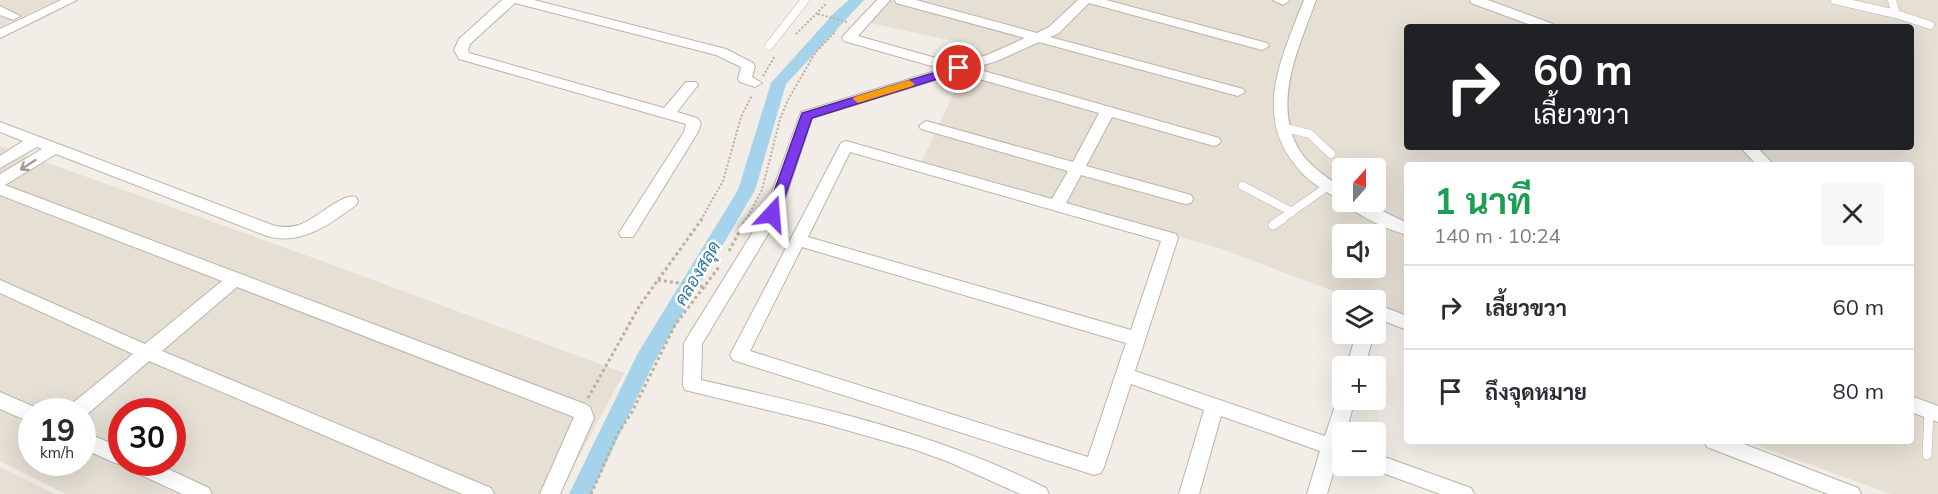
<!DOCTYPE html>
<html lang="th">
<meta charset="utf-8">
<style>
body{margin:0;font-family:Mulish,Sarabun,sans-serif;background:#f7f7f7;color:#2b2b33;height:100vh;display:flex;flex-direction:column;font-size:22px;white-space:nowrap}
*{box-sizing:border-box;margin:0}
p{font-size:20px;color:#7c7c81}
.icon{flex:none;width:33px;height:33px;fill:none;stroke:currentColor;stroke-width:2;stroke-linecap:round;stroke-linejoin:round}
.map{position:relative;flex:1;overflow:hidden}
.panel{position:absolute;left:1404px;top:162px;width:510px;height:282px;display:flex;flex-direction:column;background:#fff;border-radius:6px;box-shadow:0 6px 24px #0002}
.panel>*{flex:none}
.hud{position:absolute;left:1404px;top:24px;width:510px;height:126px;border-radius:6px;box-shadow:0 6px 24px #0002;background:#202124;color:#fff;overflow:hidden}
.needle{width:39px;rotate:21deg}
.buttons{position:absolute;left:1332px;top:158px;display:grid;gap:12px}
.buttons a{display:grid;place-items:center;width:54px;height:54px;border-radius:6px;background:#fff;box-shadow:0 6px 24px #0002;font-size:30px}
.speed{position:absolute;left:18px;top:398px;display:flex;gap:12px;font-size:30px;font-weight:700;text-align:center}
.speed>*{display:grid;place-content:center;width:78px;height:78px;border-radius:50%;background:#fff;box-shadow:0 6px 24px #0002;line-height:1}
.speed small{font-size:15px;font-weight:400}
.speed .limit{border:9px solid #d22;background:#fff;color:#111}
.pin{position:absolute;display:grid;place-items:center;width:51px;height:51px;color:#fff;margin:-26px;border:3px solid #fff;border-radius:50%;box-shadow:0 2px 6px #0007}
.me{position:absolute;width:66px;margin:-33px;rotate:19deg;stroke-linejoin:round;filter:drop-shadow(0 0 4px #0008)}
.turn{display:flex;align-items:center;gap:21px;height:126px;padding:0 30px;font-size:27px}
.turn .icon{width:78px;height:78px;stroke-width:2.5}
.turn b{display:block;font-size:42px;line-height:51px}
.round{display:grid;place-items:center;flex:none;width:63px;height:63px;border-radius:6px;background:#f7f7f7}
.headline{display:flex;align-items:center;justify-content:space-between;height:102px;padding:0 30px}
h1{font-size:36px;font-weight:700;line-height:45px;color:#1e9e55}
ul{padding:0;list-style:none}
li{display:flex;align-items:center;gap:18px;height:84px;padding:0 30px;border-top:2px solid #e1e1e2}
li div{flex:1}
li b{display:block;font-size:22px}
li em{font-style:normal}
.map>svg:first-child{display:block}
</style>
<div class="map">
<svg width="1938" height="494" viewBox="0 0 1938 494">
<rect width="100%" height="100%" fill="#f2ede6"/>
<!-- residential -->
<path fill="#e5dfd4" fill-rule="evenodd" d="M0,0H57L0,27Z
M886,0H1938V494H1891L1745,441H1911V165H1407V318L1376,307V300H1357L1219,248L920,165L976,46L866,22ZM1407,27H1911V147H1407ZM1342,168H1376V201H1342ZM1342,234H1376V267H1342Z
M0,146L311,257L624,373L575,464L561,494H66L0,461ZM32,411H82V462H32ZM122,411H172V462H122Z
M0,467L55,494H0Z"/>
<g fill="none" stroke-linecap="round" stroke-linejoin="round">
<!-- canal -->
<path fill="#a5d3eb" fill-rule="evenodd" d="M849,0H864L786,84L755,190L654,362L591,494H569L638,353L738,190L771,83L835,12Z"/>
<!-- service-far1 casing -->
<g stroke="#bcb4a9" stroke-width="9">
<path id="service-far1" d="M1835,0L1896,14L1930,25
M1892,0L1896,14
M769,46L805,0
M1282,127L1310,134L1331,154
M1243,186L1292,212
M1280,220L1328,186"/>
</g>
<!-- service casing -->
<g stroke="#bcb4a9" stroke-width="10">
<path id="service" d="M1273,225L1282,219
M1927,455L1929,411"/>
</g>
<!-- minor casing -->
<g stroke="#bcb4a9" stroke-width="2">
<path id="minor" d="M61,0H77L0,38V29Z
M502,0H534L726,49L753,63L755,66L752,77L762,83L755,87L740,82L738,79L741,67L716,55L515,3L470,44L468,50L469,53L664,108L686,82H696L698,85L677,112L697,118L701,123L698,132L633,237H621L619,233L684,132L686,124L459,59L454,50L459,39Z
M877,0H890L858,36L957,64L987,55L1025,38L896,3L895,0H916L1037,33L1049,27L1078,0H1106L1267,43L1269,46L1262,50L1089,3L1059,33L1050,37L1243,89L1245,92L1238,96L1039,42L997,61L973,68L1219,138L1221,141L1219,144L1214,146L1112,117L1086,166L1191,195L1193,199L1191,203L1185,204L1081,175L1066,203L1176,234L1178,238L1135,371L1325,436L1339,394L1342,393V399H1355L1346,432H1342V458L1338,457L1327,494H1307L1320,451L1221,416L1199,494H1179L1204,410L1131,384L1104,467L1101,473L1094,475L733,360L730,355L841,143L846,141L1052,199L1068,171L921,129L919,126L926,121L1073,162L1099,113L958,73L812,118L780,214L702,344L701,380C820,407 936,433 1046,488L1049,494H1020L949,462L913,449L825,424L685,390L683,385L684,343L764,214L801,112L942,69L844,41L842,38L844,35ZM850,152L1161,241L1131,330L808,237ZM802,247L1126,343L1088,457L750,351Z
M1273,0H1289V1L1283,5Z
M1304,0H1316C1300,45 1272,101 1298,148C1308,165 1326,177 1342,188V201H1362L1407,223V235C1383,228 1361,217 1342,202C1330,193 1315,186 1304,175C1250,120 1280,62 1304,0Z
M1470,0H1488L1553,24L1555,27H1536L1471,3Z
M0,6L20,16L13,20L0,15Z
M0,122L275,226C283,227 291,228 299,225C316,220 341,193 356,197L358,201L356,205C330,224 301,246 267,236L56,154L5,185L585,404L590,407L594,418L560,494H540L574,417L237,287L162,351L491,488L494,494H462L149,361L84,417L82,411H68L70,405L133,354L0,293V280L145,344L222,281L0,195V174L42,149L37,147L0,168V156L23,141L0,132Z
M1740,147H1757L1774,165H1757Z
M1376,304L1407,316V330L1376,318Z
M1356,333H1374L1365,366H1347Z
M0,392L39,409L32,411V423L0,409Z
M1911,396L1938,406V422L1911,412Z
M82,431L122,448V462H153L209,488L212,494H182L126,468L124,465L115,463L82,448Z
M1704,441H1736L1858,488L1861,494H1828L1707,447Z
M1376,454L1471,488L1474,494H1440L1369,468L1368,465H1376Z"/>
</g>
<!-- path-far1 -->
<path stroke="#bdaf9b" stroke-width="2" stroke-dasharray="2 2" stroke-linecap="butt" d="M818,14L847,22
M796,34L826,4
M763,76L775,56
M701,220L723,181L741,117L752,95
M746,220L762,190L780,119L788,100L815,53L836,31"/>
<!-- path -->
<path stroke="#bdaf9b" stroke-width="3" stroke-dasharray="3 3" stroke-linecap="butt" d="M729,251L746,219
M658,280L706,287
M588,398L640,305L702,219
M591,494L618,433L632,412L675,325L719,267"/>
<!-- service-far1 -->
<use href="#service-far1" stroke="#fff" stroke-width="8"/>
<!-- service -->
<use href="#service" stroke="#fff" stroke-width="9"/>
<!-- minor -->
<use href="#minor" fill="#fff" fill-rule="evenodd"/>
</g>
<!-- one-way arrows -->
<defs><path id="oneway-shaft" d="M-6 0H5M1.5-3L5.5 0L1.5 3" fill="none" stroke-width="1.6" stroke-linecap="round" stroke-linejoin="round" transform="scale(1.5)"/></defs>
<use stroke="#a29e9a" href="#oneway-shaft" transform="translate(28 165) rotate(147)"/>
<!-- route -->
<path fill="#7c3aed" stroke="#51269a" stroke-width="1.5" d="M959,65L963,66V71L812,118L779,214L777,218H768L766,214L802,113Z"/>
<!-- slow -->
<path fill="#f59e0b" d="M909,80L915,84L913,86L858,103L853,99L854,97Z"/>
<g text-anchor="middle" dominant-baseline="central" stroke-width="5" stroke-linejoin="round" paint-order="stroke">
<!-- water labels -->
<g font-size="18" font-style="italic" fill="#347aa0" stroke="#fff">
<text transform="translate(697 273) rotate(-59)">คลองสลุด</text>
</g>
</g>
</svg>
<div class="buttons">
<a><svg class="needle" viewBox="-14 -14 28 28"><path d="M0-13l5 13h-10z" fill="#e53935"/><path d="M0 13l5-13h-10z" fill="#7c7c81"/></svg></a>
<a><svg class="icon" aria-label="sound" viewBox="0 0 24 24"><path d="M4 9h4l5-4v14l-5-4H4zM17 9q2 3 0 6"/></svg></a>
<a><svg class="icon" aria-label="layers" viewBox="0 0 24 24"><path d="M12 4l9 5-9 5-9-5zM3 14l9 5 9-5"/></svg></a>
<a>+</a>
<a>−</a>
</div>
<div class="speed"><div>19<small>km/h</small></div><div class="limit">30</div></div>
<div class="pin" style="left:959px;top:68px;background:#d93025"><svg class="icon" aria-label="arrive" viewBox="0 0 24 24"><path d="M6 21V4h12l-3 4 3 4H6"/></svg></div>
<svg class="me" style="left:772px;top:214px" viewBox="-20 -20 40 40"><path d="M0-17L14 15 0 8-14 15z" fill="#7c3aed" stroke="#fff" stroke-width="4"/></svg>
<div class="hud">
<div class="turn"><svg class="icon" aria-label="right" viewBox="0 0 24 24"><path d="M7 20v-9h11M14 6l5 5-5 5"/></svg><div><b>60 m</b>เลี้ยวขวา</div></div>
</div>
<section class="panel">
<div class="headline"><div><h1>1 นาที</h1><p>140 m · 10:24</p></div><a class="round"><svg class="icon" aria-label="close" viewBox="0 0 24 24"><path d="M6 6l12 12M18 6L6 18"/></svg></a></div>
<ul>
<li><svg class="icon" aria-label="right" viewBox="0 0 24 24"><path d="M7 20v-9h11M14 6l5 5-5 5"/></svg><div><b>เลี้ยวขวา</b></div><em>60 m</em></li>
<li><svg class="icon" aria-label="arrive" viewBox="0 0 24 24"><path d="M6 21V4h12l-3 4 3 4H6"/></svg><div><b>ถึงจุดหมาย</b></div><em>80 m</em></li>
</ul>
</section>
</div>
